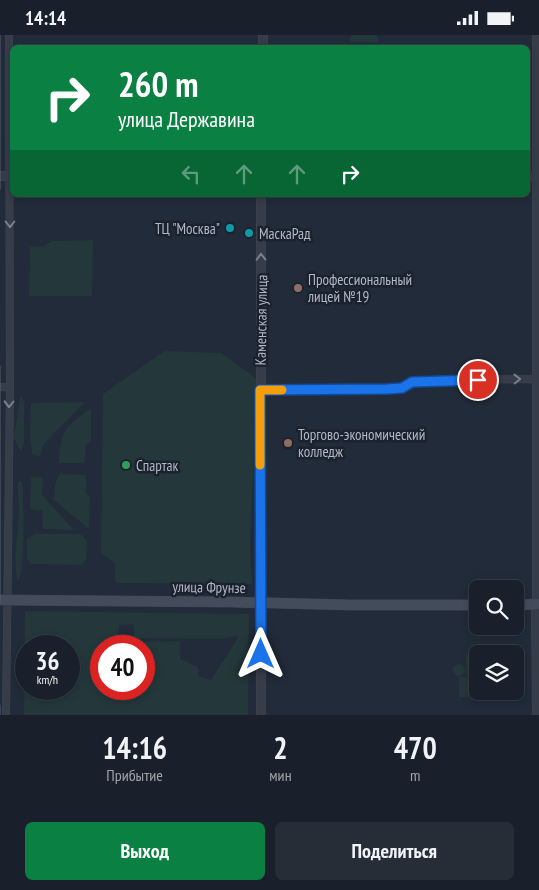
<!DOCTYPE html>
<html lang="ru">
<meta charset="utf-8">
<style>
body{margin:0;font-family:"PT Sans Narrow",sans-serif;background:#272d37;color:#f1f3f6;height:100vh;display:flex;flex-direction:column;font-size:19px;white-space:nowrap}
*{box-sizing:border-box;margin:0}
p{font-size:16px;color:#9fa3a9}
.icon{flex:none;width:28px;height:28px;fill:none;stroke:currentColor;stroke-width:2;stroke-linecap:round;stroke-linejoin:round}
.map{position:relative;height:680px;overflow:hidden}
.details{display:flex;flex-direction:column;background:#1a202b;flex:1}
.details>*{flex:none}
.hud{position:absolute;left:10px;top:10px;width:520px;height:152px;border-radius:8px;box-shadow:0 2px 8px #0003,0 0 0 1px #383e47;background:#0b8043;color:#fff;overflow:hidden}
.tools{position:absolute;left:469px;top:545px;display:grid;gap:10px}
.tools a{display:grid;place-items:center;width:55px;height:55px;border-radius:8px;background:#1a202b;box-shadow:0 2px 8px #0003,0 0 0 1px #383e47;font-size:25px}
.speed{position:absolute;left:15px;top:600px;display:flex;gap:10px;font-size:25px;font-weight:700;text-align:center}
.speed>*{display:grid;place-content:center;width:65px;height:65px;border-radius:50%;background:#1a202b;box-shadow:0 2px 8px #0003,0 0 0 1px #383e47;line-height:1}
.speed small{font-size:12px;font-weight:400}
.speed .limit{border:8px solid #d22;background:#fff;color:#111}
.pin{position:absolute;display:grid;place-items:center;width:42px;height:42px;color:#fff;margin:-21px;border:2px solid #fff;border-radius:50%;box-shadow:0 1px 5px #0007}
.me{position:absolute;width:55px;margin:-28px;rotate:0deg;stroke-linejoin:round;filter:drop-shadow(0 0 4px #0008)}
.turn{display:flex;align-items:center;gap:18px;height:105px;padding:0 25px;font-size:22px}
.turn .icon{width:65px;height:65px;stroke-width:2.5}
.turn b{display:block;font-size:35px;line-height:42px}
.lanes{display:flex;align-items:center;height:48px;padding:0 25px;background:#0003;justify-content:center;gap:25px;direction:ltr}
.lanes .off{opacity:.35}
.eta{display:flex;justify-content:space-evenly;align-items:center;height:85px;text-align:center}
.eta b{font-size:30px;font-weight:600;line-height:35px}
.button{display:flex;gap:10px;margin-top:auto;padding:10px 25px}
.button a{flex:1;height:58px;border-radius:8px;background:#0b8043;color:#fff;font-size:20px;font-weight:600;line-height:58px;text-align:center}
.button a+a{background:#272d37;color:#f1f3f6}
.status{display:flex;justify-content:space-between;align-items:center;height:35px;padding:0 25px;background:#1a202b;direction:ltr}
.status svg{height:14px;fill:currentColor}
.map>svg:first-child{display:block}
</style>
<div class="status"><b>14:14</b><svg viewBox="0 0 49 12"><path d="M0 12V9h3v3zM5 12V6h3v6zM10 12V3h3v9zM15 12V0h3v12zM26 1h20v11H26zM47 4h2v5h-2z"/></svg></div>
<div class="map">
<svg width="539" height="680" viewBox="0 0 539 680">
<rect width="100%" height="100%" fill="#222b39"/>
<!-- green -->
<path fill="#24373a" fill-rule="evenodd" d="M353,0H375L378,2V8L350,7V2Z
M93,205L92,261H29L30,212L44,211L52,206Z
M164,316L221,318L257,344L250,511L252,549L117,548L115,544V528L101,518L103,359Z
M20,361L24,366V407L21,417L14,403Z
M85,367L46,407L42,412L40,422L32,419L30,399L31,368Z
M91,373V406L86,410L84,428H59C60,395 65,392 91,373Z
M59,439L86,440V459L90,462L89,494L54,465L55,450Z
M31,442L43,443L42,460L74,495L43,494L42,476L30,474Z
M21,445L23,452C23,473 26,530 18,547C12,525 18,501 19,479C19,468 17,459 18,447Z
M34,499H80L87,506L86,525L81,530L30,529L27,523V504Z
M25,576L249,579L248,680H24ZM134,589V603L220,604L239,601L211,645L198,641V632L180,624V606L137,607L136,611H144V654H101V611H118L119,590ZM26,611H69V654H26Z
M466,619H471L470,641H465Z
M453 635a6 6 0 1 1 12 0a6 6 0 1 1-12 0Z
M459,642H470V657H474L476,662H459Z"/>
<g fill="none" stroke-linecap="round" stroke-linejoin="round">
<!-- minor casing -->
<g stroke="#3f4653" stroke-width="8">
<path id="minor" d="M536,0V569
M0,352H10
M260,355L341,356L403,353L412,347L439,345L536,344
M6,680L10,352L9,0"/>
</g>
<!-- tertiary casing -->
<g stroke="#3f4653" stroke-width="10">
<path id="tertiary" d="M263,12V0
M0,141H12
M528,142H539
M536,569L537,680
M261,680V160"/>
</g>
<!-- secondary casing -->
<g stroke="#3f4653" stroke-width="11">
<path id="secondary" d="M0,565L230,567L351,570H478
M515,570L539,569"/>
</g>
<!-- minor -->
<use href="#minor" stroke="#363d49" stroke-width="7"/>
<!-- tertiary -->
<use href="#tertiary" stroke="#363d49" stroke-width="9"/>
<!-- secondary -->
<use href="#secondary" stroke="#444c5c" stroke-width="10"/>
<!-- tram -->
<path stroke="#586170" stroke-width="1" d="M0,154V0
M0,331V568
M0,670V680"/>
</g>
<!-- one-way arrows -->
<defs><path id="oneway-chevron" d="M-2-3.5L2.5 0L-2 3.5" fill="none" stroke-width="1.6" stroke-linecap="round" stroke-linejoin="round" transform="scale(1.25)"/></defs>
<g stroke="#7a818e">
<use href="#oneway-chevron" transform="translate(10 189) rotate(90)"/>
<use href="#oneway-chevron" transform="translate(261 222) rotate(-91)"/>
<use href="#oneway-chevron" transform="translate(517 344) rotate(-1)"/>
<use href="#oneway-chevron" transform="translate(9 369) rotate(91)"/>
</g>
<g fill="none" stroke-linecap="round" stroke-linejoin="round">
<!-- route casing -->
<g stroke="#114b97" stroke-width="12">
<path id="route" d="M261,619L260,355L387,354L402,353L412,347L478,345"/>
</g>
<!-- route -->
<use href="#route" stroke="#1a73e8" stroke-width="9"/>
<!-- slow -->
<path stroke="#f59e0b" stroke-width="9" d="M260,430V355H282"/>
</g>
<!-- markers -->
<g fill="#0f9aa8" stroke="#1b222e" stroke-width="2">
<circle cx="230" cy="193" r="5"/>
<circle cx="249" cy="198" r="5"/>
</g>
<g fill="#8d6e63" stroke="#1b222e" stroke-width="2">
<circle cx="298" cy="253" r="5"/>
<circle cx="288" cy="408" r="5"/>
</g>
<circle fill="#2e9e5b" stroke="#1b222e" stroke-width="2" cx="126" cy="430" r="5"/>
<g text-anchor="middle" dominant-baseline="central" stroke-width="5" stroke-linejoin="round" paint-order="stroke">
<!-- poi labels -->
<g font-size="15" fill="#b1b8c6" stroke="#1b222e" text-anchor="start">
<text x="220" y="193" text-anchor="end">ТЦ "Москва"</text>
<text x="259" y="198">МаскаРад</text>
<text x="308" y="244">Профессиональный<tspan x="308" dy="17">лицей №19</tspan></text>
<text x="298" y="399">Торгово-экономический<tspan x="298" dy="17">колледж</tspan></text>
<text x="136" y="430">Спартак</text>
</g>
<!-- street labels -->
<g font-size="15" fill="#b1b8c6" stroke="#1b222e">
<text transform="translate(261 285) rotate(-89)">Каменская улица</text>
<text transform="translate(209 552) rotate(1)">улица Фрунзе</text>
</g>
</g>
</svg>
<div class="tools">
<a><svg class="icon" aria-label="search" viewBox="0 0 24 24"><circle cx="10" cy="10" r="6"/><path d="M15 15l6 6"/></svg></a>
<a><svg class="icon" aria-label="layers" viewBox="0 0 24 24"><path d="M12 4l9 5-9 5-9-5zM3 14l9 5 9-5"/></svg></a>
</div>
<div class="speed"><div>36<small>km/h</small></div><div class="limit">40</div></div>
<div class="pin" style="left:478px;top:345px;background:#d93025"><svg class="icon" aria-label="arrive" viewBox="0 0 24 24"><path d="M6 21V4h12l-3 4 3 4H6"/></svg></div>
<svg class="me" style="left:261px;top:619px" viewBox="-20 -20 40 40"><path d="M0-17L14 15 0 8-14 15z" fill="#1a73e8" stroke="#fff" stroke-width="4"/></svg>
<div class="hud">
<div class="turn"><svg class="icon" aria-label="right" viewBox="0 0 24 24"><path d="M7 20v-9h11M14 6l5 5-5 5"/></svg><div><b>260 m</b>улица Державина</div></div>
<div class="lanes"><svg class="icon off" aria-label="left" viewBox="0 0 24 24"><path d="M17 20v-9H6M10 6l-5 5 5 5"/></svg><svg class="icon off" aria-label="ahead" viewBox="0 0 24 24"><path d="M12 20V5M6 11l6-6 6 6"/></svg><svg class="icon off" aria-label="ahead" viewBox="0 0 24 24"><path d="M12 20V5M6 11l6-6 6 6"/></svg><svg class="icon" aria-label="right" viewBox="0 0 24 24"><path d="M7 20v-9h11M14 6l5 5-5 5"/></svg></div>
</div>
</div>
<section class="details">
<div class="eta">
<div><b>14:16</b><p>Прибытие</p></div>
<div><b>2</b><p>мин</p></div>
<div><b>470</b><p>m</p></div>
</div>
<div class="button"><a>Выход</a><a>Поделиться</a></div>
</section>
